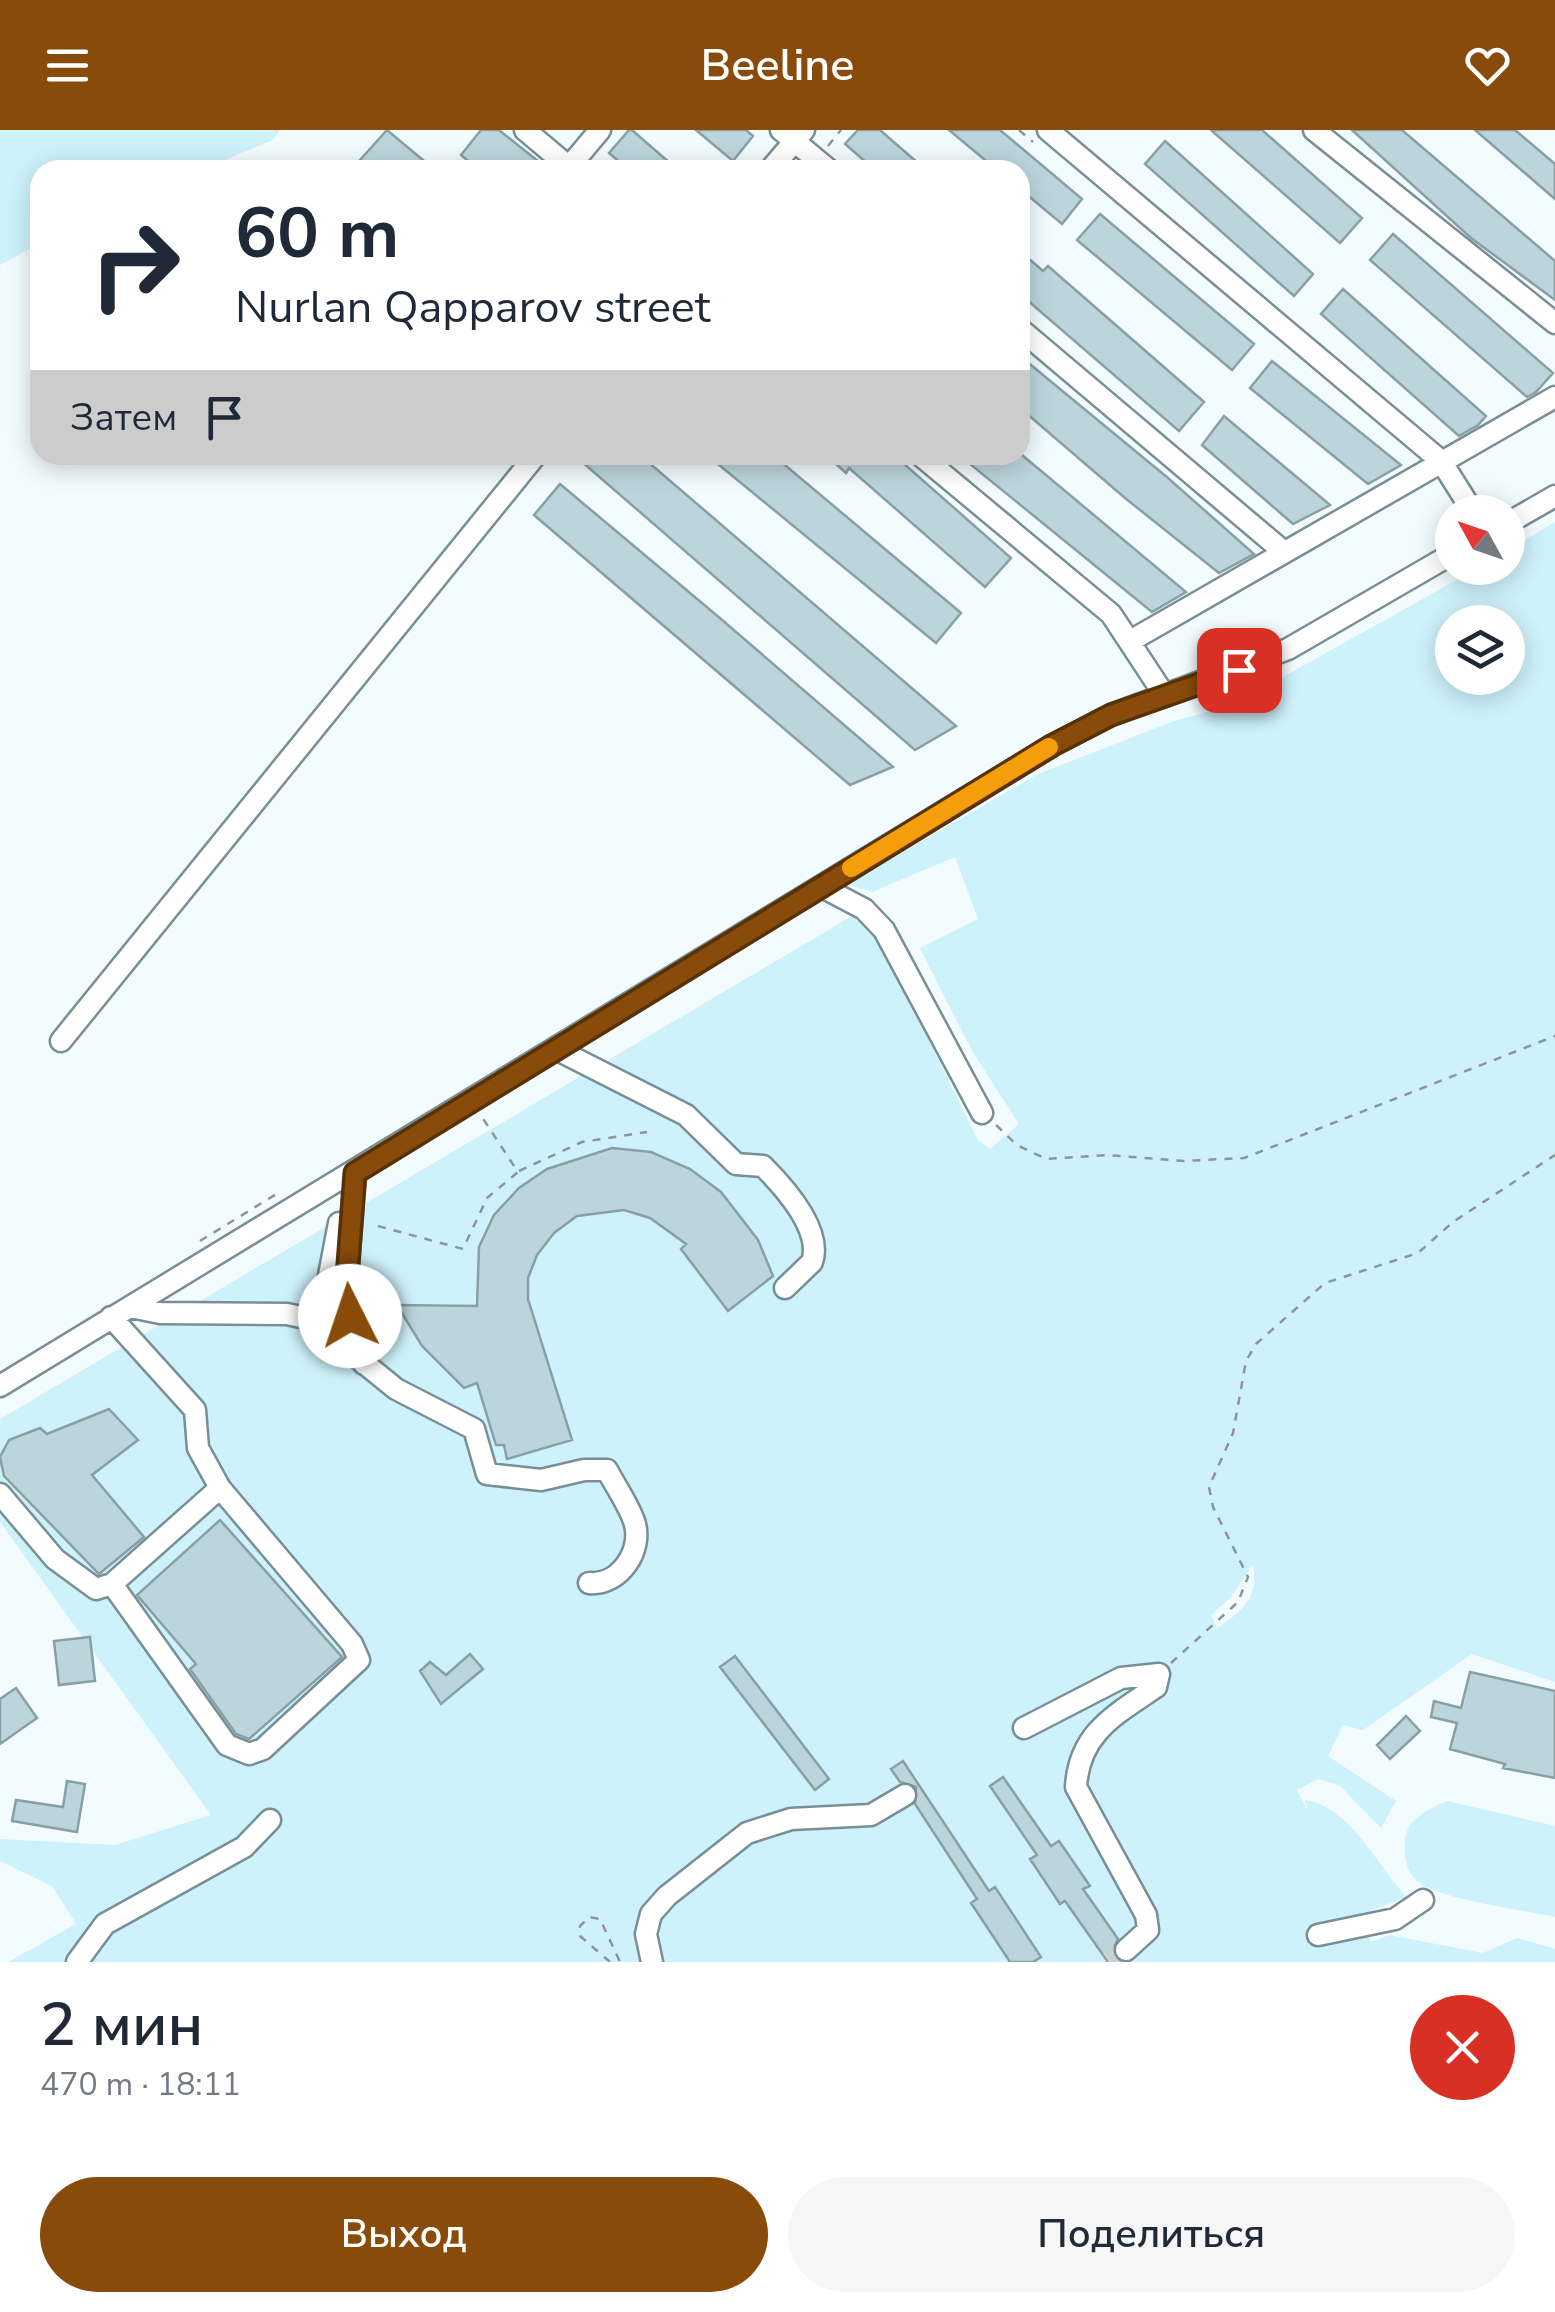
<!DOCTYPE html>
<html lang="ru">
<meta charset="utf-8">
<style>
body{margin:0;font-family:"Nunito Sans",sans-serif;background:#f6f6f7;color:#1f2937;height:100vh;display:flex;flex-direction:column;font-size:38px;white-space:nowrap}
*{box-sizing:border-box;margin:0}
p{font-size:32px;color:#747a83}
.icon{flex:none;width:55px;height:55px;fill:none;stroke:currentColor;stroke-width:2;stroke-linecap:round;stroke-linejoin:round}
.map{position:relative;height:1832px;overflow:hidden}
.panel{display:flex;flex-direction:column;background:#fff;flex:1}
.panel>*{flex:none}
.banner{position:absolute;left:30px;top:30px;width:1000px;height:305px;border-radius:30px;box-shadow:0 5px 25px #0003;background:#fff;color:#1f2937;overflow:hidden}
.needle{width:65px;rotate:310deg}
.buttons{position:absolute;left:1435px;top:365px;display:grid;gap:20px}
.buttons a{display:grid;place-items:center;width:90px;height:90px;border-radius:50%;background:#fff;box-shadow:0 5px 25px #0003;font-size:50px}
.pin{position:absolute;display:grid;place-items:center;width:85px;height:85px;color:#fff;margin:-42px;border-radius:20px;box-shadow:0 5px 15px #0006}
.me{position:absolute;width:110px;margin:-55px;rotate:356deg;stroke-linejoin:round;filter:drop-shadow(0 0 8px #0008)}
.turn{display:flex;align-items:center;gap:35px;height:210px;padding:0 40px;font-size:45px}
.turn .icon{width:130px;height:130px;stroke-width:2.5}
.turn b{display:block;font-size:70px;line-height:85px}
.then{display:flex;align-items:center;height:95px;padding:0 40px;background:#0003;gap:20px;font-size:38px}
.round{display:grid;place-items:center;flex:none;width:105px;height:105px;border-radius:52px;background:#f6f6f7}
.summary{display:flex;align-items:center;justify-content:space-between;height:170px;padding:0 40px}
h1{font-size:60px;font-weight:600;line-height:75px}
.button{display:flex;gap:20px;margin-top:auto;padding:20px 40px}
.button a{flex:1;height:115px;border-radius:60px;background:#884b09;color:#fff;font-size:40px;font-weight:600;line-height:115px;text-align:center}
.button a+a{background:#f6f6f7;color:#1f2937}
header{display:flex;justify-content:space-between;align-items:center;height:130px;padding:0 40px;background:#884b09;color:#fff;font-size:45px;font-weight:600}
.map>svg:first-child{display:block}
</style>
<header><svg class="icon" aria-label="menu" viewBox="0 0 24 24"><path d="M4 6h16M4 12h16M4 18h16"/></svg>Beeline<svg class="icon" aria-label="heart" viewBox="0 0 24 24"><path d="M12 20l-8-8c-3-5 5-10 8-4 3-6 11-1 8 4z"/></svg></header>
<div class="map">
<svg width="1555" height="1832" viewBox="0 0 1555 1832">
<rect width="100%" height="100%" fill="#f2fbfe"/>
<!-- green -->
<path fill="#cef2fc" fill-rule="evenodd" d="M0,0H280L273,10L201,40H40V113L0,135Z
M1555,392V1552L1472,1524L1363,1600L1343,1595L1328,1626L1396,1671L1381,1698L1339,1655L1318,1649L1297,1660L1307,1680L1305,1670C1351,1677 1377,1736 1407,1767L1359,1785L1371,1812L1389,1805L1483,1823L1517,1808L1555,1819V1832H8L76,1794L52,1756L0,1731V1709L115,1715L211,1685L0,1392V1289L864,779L978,1010L990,1019L1019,994L972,921L920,818L978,789L955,727L872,762L847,754L1038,644L1174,591L1233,575L1478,438H1508V420ZM1452,492H1508V548H1452ZM1253,1435C1259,1467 1243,1481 1217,1498L1211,1485L1230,1468Z
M1447,1671L1555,1696V1787C1526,1780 1430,1769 1414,1748C1405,1737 1404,1725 1405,1711C1406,1689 1429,1679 1447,1671Z"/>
<!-- building -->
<path fill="#bcd5dc" stroke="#889fa6" stroke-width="2.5" d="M387,0L435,40H372L360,30Z
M481,0H499L549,40H479L461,25Z
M629,0H632L678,40H629L609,23Z
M696,0H746L753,6L733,31Z
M858,0H880L926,40H875L845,14Z
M949,0H1000L1082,69L1062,94L1020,59V40H997Z
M1211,0H1262L1362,88L1340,113Z
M1352,0H1402L1555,131V170L1471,108Z
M1475,0H1515L1555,34V69Z
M1165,11L1313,144L1294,166L1145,34Z
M1100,84L1254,214L1232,240L1077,110Z
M1393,104L1553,243L1536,262L1527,267L1370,130Z
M1020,121L1043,141L1048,136L1204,272L1179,301L1020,164Z
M1343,159L1486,286L1478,295L1459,306L1321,184Z
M1020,226L1168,348L1254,424L1219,443L1125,368L1020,278Z
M1272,231L1401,335L1368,354L1250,258Z
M1224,286L1330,375L1293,394L1202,315Z
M574,325H640L956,596L915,620Z
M707,325H773L961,483L936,513Z
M826,325H894L1011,428L985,457L849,338L846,343Z
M959,325H1022L1186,462L1152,482Z
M560,354L721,489L893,637L850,655L534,385Z
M612,1018L651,1022L690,1039L721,1062L758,1110L773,1146L728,1181L681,1119L686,1114L650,1088L624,1080L577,1086L554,1103L537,1125L528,1148V1169L572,1310L507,1329L504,1315H496L477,1253L464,1258L422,1216L397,1175L477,1176L479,1117L494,1085L519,1058L547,1039Z
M109,1279L138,1310L92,1345L144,1407L99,1444L4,1346L0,1327L9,1310L40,1298L47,1304Z
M220,1390L342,1527L249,1609L236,1604L190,1539L196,1534L137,1465Z
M90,1507L95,1551L59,1555L54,1511Z
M470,1524L483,1539L441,1574L420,1541L430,1532L446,1545Z
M735,1526L829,1649L815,1660L720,1537Z
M1470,1542L1555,1561V1648L1503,1638L1505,1634L1450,1619L1457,1593L1431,1587L1434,1571L1461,1578Z
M16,1558L37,1588L0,1614V1569Z
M1406,1586L1420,1601L1390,1629L1377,1615Z
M903,1631L989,1761L995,1757L1041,1827L1033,1832H1010L977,1782L971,1773L977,1769L915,1674L916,1657L900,1652L891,1639Z
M1003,1647L1051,1716L1059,1711L1090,1756L1083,1759L1118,1809L1112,1822L1120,1832H1108L1065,1771L1060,1774L1030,1729L1037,1725L990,1656Z
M67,1651L85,1654L77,1702L12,1691L16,1670L63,1677Z"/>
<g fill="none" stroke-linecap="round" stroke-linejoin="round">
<!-- minor-tunnel -->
<path stroke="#c8d1d4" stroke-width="20" stroke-dasharray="20 10" stroke-linecap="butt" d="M1109,1832L1126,1820"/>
<!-- minor casing -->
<g stroke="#788f96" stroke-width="25">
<path id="minor" d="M525,0L569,37
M781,0L829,40
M1048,0L1441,331L1473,382
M1314,0L1555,193
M573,40L569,37L600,0
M770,40L804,0
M1020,199L1284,422
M920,325L1111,484L1165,566
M1508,393L1555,366
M1132,510L1555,267
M822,757L864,779L884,800L982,983
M61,911L536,325
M556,919L686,985L736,1034L763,1036C784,1057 823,1100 812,1132L785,1158
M355,1043L346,1160L364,1234
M131,1177L160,1183L287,1184L310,1189L396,1259L474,1299L487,1344L541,1350L584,1340H607C616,1357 628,1374 634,1391C644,1419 620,1456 589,1453
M111,1187L195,1280L198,1318L220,1358L352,1514L359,1530L263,1619L249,1624L227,1615L112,1454
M310,1189L327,1156L339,1093
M0,1256L1053,615L1111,585L1288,519L1452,424
M0,1364L55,1429L96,1459L112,1454L220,1358
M1024,1598L1121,1548L1159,1544L1156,1557C1115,1585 1079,1603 1076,1657L1146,1785L1148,1800L1126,1820
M1318,1805L1395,1789L1423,1770
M77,1832L105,1794L244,1717L270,1690
M652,1832L646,1804L651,1784L667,1766L747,1703L791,1689L871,1685L905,1665"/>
</g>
<!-- path -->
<path stroke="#8c9598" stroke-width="2.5" stroke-dasharray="8 8" stroke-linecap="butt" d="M1019,0L1033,12
M828,16L841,0
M951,325L958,331
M996,995L1017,1015L1046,1029L1107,1025L1183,1031L1244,1028L1555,906
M519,1041L582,1012L647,1002
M378,1096L463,1119L487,1068L518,1042L480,984
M200,1111L278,1063
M1171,1533L1238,1472L1248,1447L1213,1377L1209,1357L1233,1303L1246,1231L1256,1214L1325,1153L1418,1123L1453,1092L1555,1025
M610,1832L580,1806V1796L589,1787L600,1789L620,1832"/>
<!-- minor -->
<use href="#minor" stroke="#fff" stroke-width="20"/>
</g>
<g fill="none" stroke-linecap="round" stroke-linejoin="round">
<!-- route casing -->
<g stroke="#583106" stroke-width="25">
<path id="route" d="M350,1186L346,1160L355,1043L1053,615L1111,585L1239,540"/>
</g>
<!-- route -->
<use href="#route" stroke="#884b09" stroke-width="18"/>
<!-- slow -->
<path stroke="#f59e0b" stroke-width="18" d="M851,738L1049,617"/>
</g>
</svg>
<div class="buttons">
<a><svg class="needle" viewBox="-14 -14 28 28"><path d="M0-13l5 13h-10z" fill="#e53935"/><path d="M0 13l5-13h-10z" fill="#747a83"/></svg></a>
<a><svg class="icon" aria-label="layers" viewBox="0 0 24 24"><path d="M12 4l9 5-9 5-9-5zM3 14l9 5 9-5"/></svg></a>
</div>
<div class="pin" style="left:1239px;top:540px;background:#d93025"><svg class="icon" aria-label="arrive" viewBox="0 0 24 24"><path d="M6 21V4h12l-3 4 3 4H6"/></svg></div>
<svg class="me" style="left:350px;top:1186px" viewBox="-20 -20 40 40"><circle r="19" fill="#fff"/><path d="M0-13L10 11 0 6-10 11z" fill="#884b09"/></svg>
<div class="banner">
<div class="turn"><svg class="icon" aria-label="right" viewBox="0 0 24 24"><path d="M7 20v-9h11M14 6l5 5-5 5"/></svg><div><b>60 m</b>Nurlan Qapparov street</div></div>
<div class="then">Затем<svg class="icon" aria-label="arrive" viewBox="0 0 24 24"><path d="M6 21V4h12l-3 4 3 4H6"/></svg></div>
</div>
</div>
<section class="panel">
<div class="summary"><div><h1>2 мин</h1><p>470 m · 18:11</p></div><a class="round" style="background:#d93025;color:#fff"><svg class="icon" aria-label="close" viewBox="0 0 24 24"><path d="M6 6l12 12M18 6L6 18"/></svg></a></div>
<div class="button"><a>Выход</a><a>Поделиться</a></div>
</section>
